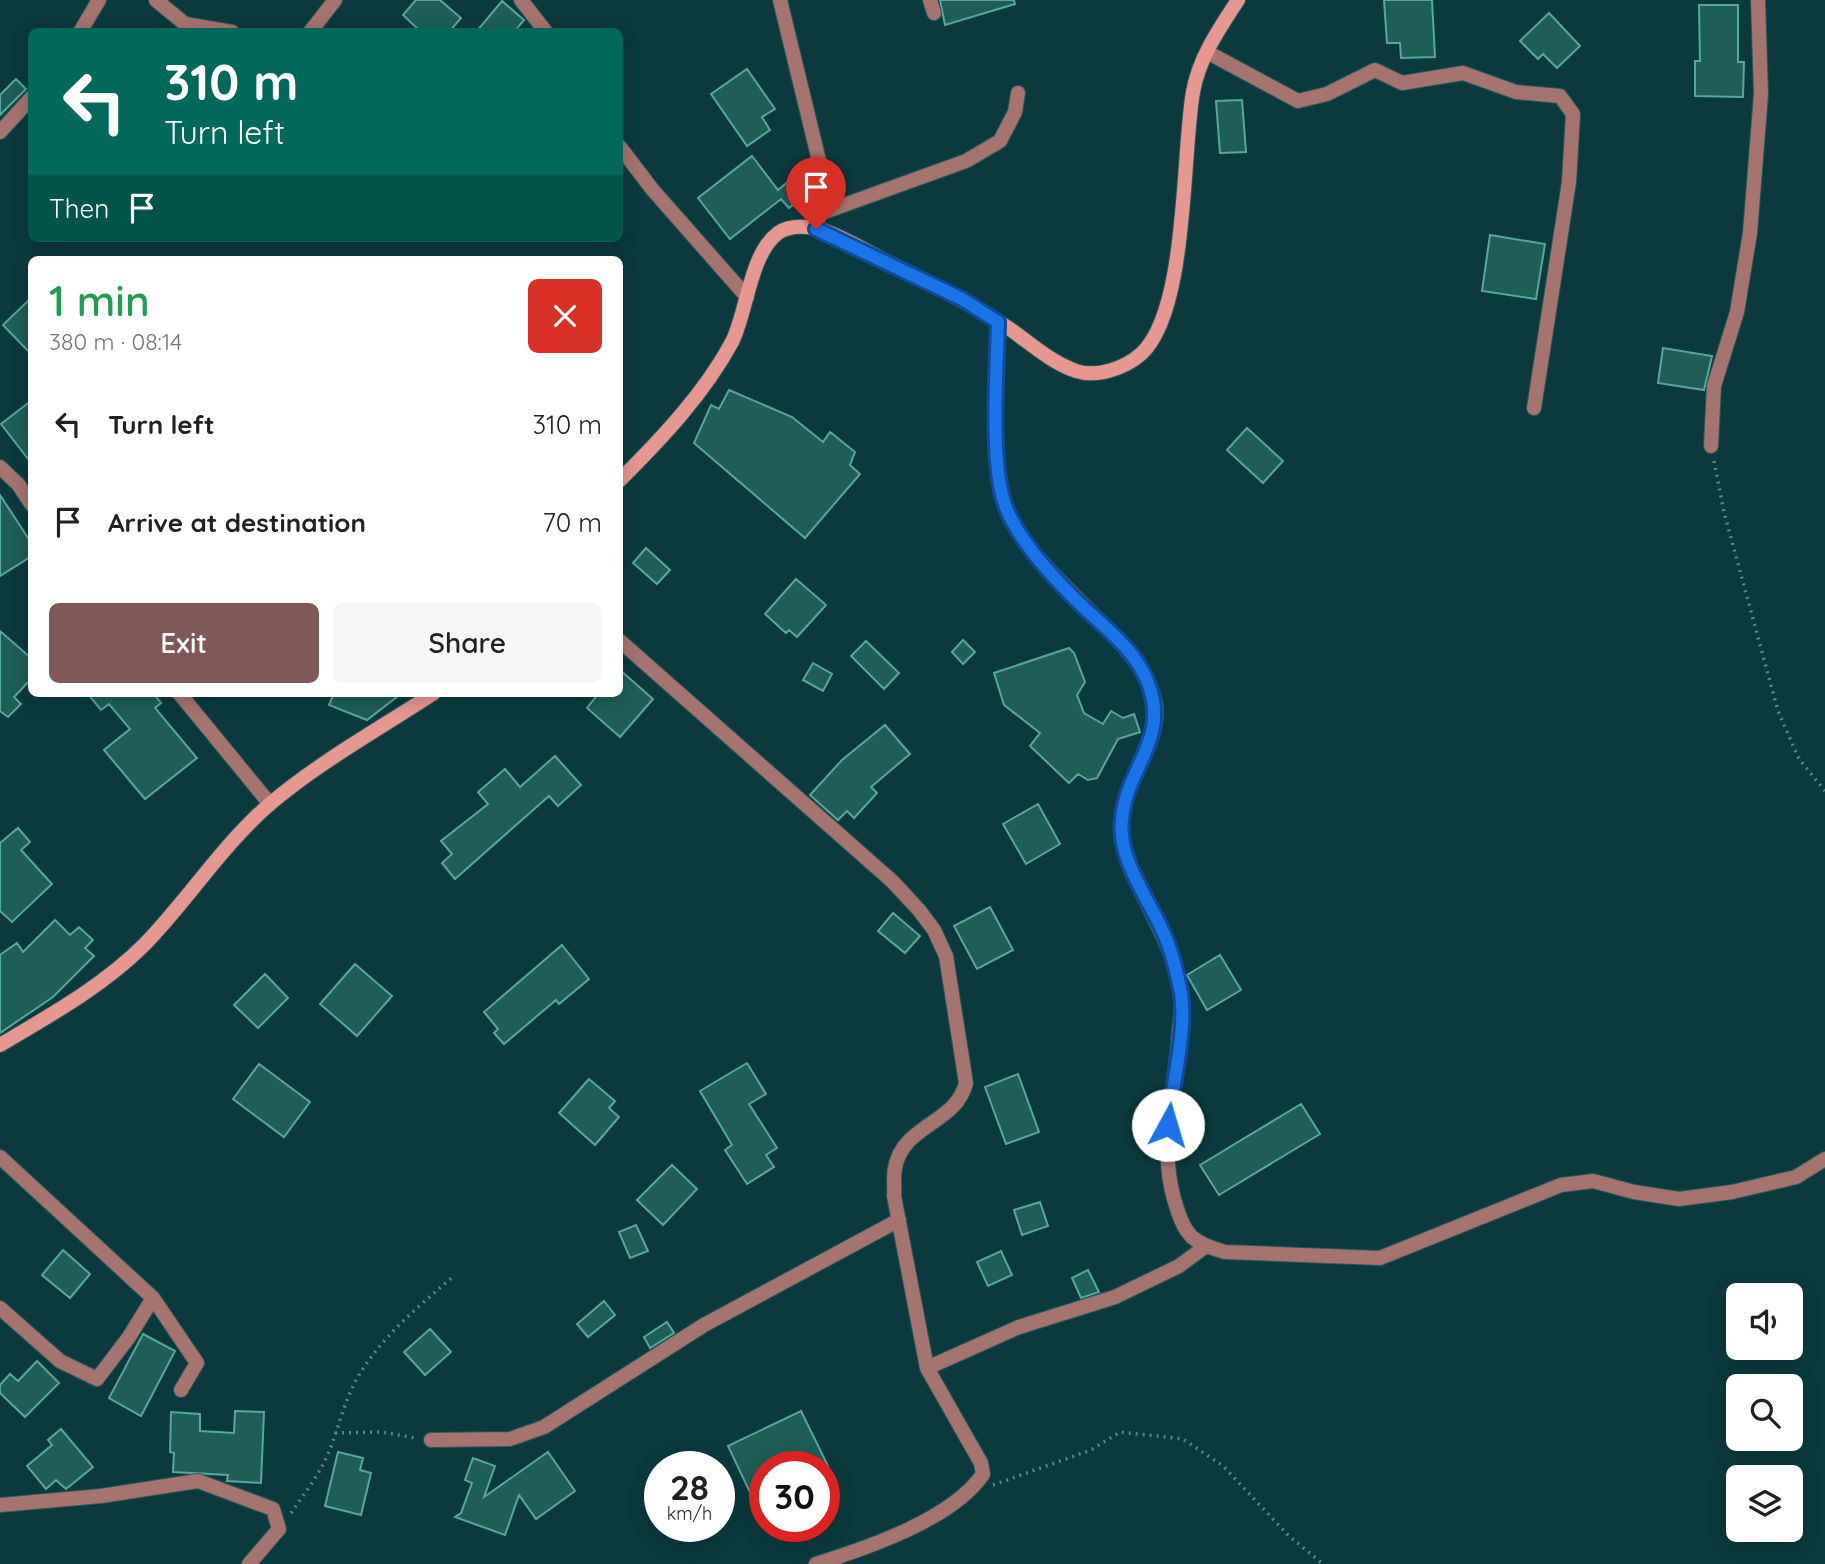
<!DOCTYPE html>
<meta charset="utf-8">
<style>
body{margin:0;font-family:Quicksand,sans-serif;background:#f6f6f6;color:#202124;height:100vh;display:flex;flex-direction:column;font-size:26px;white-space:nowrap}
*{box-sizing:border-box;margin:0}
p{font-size:23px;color:#757577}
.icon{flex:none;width:38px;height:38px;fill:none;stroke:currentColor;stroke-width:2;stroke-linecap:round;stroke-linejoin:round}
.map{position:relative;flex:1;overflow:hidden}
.side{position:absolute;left:28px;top:256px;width:595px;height:441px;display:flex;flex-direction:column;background:#fff;border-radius:10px;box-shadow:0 4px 18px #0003}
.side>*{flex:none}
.top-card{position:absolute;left:28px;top:28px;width:595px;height:214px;border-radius:10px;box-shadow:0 4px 18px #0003;background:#00695c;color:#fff;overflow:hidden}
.fabs{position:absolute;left:1726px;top:1283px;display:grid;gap:14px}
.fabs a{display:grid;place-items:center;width:77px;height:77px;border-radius:10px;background:#fff;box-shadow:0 4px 18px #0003;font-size:35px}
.speed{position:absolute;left:644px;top:1451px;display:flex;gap:14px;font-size:35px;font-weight:700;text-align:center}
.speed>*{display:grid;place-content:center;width:91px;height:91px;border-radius:50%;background:#fff;box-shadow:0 4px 18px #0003;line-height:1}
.speed small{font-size:18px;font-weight:400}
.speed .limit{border:10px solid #d22;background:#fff;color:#111}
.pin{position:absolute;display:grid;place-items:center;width:60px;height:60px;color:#fff;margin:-72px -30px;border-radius:50% 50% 50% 0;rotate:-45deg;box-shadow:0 0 7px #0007}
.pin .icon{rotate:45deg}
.me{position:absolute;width:77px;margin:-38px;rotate:6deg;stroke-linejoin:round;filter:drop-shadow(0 0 5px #0008)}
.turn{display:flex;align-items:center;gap:24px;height:147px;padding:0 21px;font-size:32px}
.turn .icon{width:91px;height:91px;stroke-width:2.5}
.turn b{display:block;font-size:49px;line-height:60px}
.then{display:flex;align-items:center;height:66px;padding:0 21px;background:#0003;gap:14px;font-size:26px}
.round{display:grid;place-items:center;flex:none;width:74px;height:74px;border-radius:10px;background:#f6f6f6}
.summary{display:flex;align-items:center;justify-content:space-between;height:119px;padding:0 21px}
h1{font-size:42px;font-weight:600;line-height:52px;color:#1e9e55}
.cta{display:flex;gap:14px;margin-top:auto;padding:14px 21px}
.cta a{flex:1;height:80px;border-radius:10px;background:#805857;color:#fff;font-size:28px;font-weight:600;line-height:80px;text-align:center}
.cta a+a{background:#f6f6f6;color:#202124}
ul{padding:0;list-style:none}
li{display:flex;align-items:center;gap:21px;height:98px;padding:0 21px}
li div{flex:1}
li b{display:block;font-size:26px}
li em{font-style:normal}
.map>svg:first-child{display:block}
</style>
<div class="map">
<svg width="1825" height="1564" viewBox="0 0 1825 1564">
<rect width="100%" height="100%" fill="#0a3a3e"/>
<!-- building -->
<path fill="#1d5e57" stroke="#56a89e" stroke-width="2" d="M416,0H440L461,18L449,32H421L403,15Z
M940,0H1014L1015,4L945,25Z
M1384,0H1432L1435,57L1401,58L1400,43H1387Z
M502,1L524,20L514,32H476Z
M1699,5H1738V62H1744L1743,97L1695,96V61H1700Z
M1549,13L1580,46L1557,68L1543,54L1538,59L1520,41Z
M747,69L775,109L762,117L770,130L747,146L711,94Z
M16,79L26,89L0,115V95Z
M1242,100L1246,152L1220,153L1216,101Z
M752,156L778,190L801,171L813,188L789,208L781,199L730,239L698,198Z
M1490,235L1545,244L1536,299L1482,291Z
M32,297V355L3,325Z
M1663,348L1712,356L1704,390L1658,383Z
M729,390L792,417L823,442L830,432L855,452L850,465L860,474L805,538L694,443L711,405L719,409Z
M32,400V464L1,424Z
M1247,428L1283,461L1263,483L1227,450Z
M0,495L32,544V556L0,576Z
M646,548L670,570L657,584L633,563Z
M796,579L826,605L797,637L789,630L786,633L765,614Z
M0,631L32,659V678L14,697L21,704L8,717L0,711Z
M963,640L975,652L963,664L952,652Z
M866,641L899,673L884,689L851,656Z
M1069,648L1074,653L1085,682L1077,695L1084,713L1103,724L1111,711L1123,718L1134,714L1140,732L1118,739L1097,778L1088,780L1078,774L1069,783L1030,746L1040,733L1004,705L994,673Z
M813,663L832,674L823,691L803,680Z
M620,670L653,699L620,737L587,708L599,693H620Z
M87,693H153L161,703L155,708L197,758L145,799L104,750L130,729L109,704L101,710Z
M334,693H402L367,720L329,705Z
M885,725L910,754L871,787L877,793L854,818L847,811L838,820L810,795L842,760Z
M555,756L581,785L558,806L549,796L455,879L442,863L452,854L441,841L488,804L478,792L505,769L520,787Z
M1038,804L1060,844L1026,864L1003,824Z
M18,828L30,842L21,850L52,884L12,922L0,911V843Z
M990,907L1013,950L977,969L954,926Z
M893,913L920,936L905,953L878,931Z
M55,920L70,935L79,927L93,940L85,948L94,956L53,997L0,1033V955L17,943L23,952Z
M562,945L589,979L559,1004L556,1000L504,1044L494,1033L498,1029L484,1012Z
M1220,955L1241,990L1207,1010L1187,975Z
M355,964L392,996L357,1036L320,1004Z
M265,974L288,998L258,1028L234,1005Z
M747,1063L766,1094L749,1104L777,1148L766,1155L774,1167L747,1184L725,1150L732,1145L700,1091Z
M259,1064L310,1102L284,1137L233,1099Z
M1018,1074L1039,1132L1006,1144L985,1087Z
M589,1079L615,1101L609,1108L619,1117L595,1145L559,1113Z
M1301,1104L1320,1134L1219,1195L1200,1165Z
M672,1165L697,1189L663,1225L637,1200Z
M1040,1202L1048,1226L1022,1235L1014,1210Z
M636,1225L648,1251L630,1258L619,1232Z
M63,1250L90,1274L70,1298L42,1275Z
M1001,1251L1012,1275L988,1286L977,1262Z
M1088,1270L1099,1292L1081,1298L1072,1278Z
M604,1301L615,1315L588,1337L577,1324Z
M667,1322L674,1333L650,1348L644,1337Z
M430,1329L451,1352L425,1375L404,1352Z
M143,1334L175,1351L141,1416L109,1398Z
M37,1361L59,1383L25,1417L0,1393V1385L10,1374L18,1381Z
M235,1411L264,1412L261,1483L227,1481L228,1475L173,1472L174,1453L170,1452L171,1412L200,1414V1431L234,1433Z
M801,1411L828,1466H765V1524L728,1446Z
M61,1429L93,1467L66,1489L56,1480L46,1489L27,1466L52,1445L48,1440Z
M338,1452L363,1458L360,1470L371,1473L361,1515L325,1506Z
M548,1452L575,1491L536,1519L519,1495L505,1535L455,1517L461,1513L472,1483L465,1480L473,1458L495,1466L484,1497Z"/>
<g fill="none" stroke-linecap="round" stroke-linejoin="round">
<!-- street casing -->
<g stroke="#2a585c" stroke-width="16">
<path id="street" d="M156,0L185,24L232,32
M521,0L546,32
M780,0L824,181L818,220
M930,0L934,13
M80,32L99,0
M310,32L335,0
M1207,52L1298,101L1327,94L1375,70L1402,83L1463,73L1516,92L1560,96L1573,114L1569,182L1534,408
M0,132L32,97
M620,147L652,189L747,297
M819,214L966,161L1000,141L1015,112L1018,93
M998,322C997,371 990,455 1003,501C1025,574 1161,649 1156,716C1154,753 1122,784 1122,821C1121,879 1174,933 1181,995C1183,1006 1180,1020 1179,1032C1176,1088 1158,1142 1174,1199C1178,1212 1182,1227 1192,1237C1201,1245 1214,1249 1225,1252L1380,1258L1561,1185L1593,1181L1634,1192L1679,1199L1732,1192L1796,1177L1825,1159
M1711,446L1714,386L1737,312L1750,233L1761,94L1758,0
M0,467L18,484L32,505
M620,641L892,881L919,910L934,930L946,956L966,1083C956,1124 903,1124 895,1168C893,1177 895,1187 894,1196L927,1368L981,1463L983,1474C953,1519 867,1548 816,1564
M179,693L270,804
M0,1157L153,1298L197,1363L181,1390
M0,1308L60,1361L97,1379L129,1337L153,1298
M927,1368L1019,1327L1115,1297L1179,1266L1206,1246
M431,1440L510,1439L544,1427L704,1325L899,1220
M0,1505L101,1496L198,1481L273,1509L279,1529L249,1564"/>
</g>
<!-- secondary casing -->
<g stroke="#2a585c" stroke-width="16">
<path id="secondary" d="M620,480C661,439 704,394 732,342C747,312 750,254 778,233C791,224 811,226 825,231C845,238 865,250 884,260C926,281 967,302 1007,327C1029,342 1050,362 1076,371C1097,378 1125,368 1141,354C1188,311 1182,154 1193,92C1199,58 1219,29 1238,0
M0,1045C49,1016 103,986 144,945C188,900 222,845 271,803C321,761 379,729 434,693"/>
</g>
<!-- path -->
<path stroke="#5b878b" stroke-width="3.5" stroke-dasharray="2 5" stroke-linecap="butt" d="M1714,461L1724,512L1778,711L1799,759L1825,791
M335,1433L382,1432L415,1438
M993,1485L1091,1450L1120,1432L1183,1439L1223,1466L1289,1536L1323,1564
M291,1513C304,1494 319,1475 328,1454C339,1428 344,1400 359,1375C384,1334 419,1306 455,1275"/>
<!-- street -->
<use href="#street" stroke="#a6736f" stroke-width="14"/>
<!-- secondary -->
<use href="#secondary" stroke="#e79690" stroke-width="14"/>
</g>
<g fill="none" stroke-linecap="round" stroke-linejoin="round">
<!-- route casing -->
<g stroke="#114b97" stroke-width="18">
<path id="route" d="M816,229L962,299L998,322C997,370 990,458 1004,502C1015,536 1047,571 1072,596C1098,623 1134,646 1148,683C1170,739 1127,766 1122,819C1117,859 1148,897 1163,932C1172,950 1177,973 1181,993C1187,1029 1172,1087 1168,1125"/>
</g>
<!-- route -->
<use href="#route" stroke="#1a73e8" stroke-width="12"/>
</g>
</svg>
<div class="fabs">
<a><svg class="icon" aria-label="sound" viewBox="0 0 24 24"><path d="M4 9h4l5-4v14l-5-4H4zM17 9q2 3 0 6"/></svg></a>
<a><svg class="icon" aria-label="search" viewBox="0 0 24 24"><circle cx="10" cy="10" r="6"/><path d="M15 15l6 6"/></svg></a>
<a><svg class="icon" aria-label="layers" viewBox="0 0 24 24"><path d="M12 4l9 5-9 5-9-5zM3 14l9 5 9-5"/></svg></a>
</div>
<div class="speed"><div>28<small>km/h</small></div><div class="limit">30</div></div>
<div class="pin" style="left:816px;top:229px;background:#d93025"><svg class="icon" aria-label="arrive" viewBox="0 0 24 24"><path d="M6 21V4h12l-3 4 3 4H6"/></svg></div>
<svg class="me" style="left:1168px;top:1125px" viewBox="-20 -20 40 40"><circle r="19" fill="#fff"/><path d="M0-13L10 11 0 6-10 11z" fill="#1a73e8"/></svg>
<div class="top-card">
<div class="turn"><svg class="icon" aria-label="left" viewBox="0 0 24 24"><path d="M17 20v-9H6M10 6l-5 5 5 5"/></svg><div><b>310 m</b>Turn left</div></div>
<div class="then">Then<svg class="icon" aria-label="arrive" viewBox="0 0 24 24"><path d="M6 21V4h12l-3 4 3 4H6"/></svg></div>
</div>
<section class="side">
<div class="summary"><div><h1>1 min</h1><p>380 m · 08:14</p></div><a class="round" style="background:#d93025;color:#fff"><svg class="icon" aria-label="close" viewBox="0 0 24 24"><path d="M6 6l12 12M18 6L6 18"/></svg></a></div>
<ul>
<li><svg class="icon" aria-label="left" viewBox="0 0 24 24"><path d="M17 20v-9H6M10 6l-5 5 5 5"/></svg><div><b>Turn left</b></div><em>310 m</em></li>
<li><svg class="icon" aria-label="arrive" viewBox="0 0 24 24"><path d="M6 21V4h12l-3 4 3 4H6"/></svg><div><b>Arrive at destination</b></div><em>70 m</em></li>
</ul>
<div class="cta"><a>Exit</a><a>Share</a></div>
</section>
</div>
